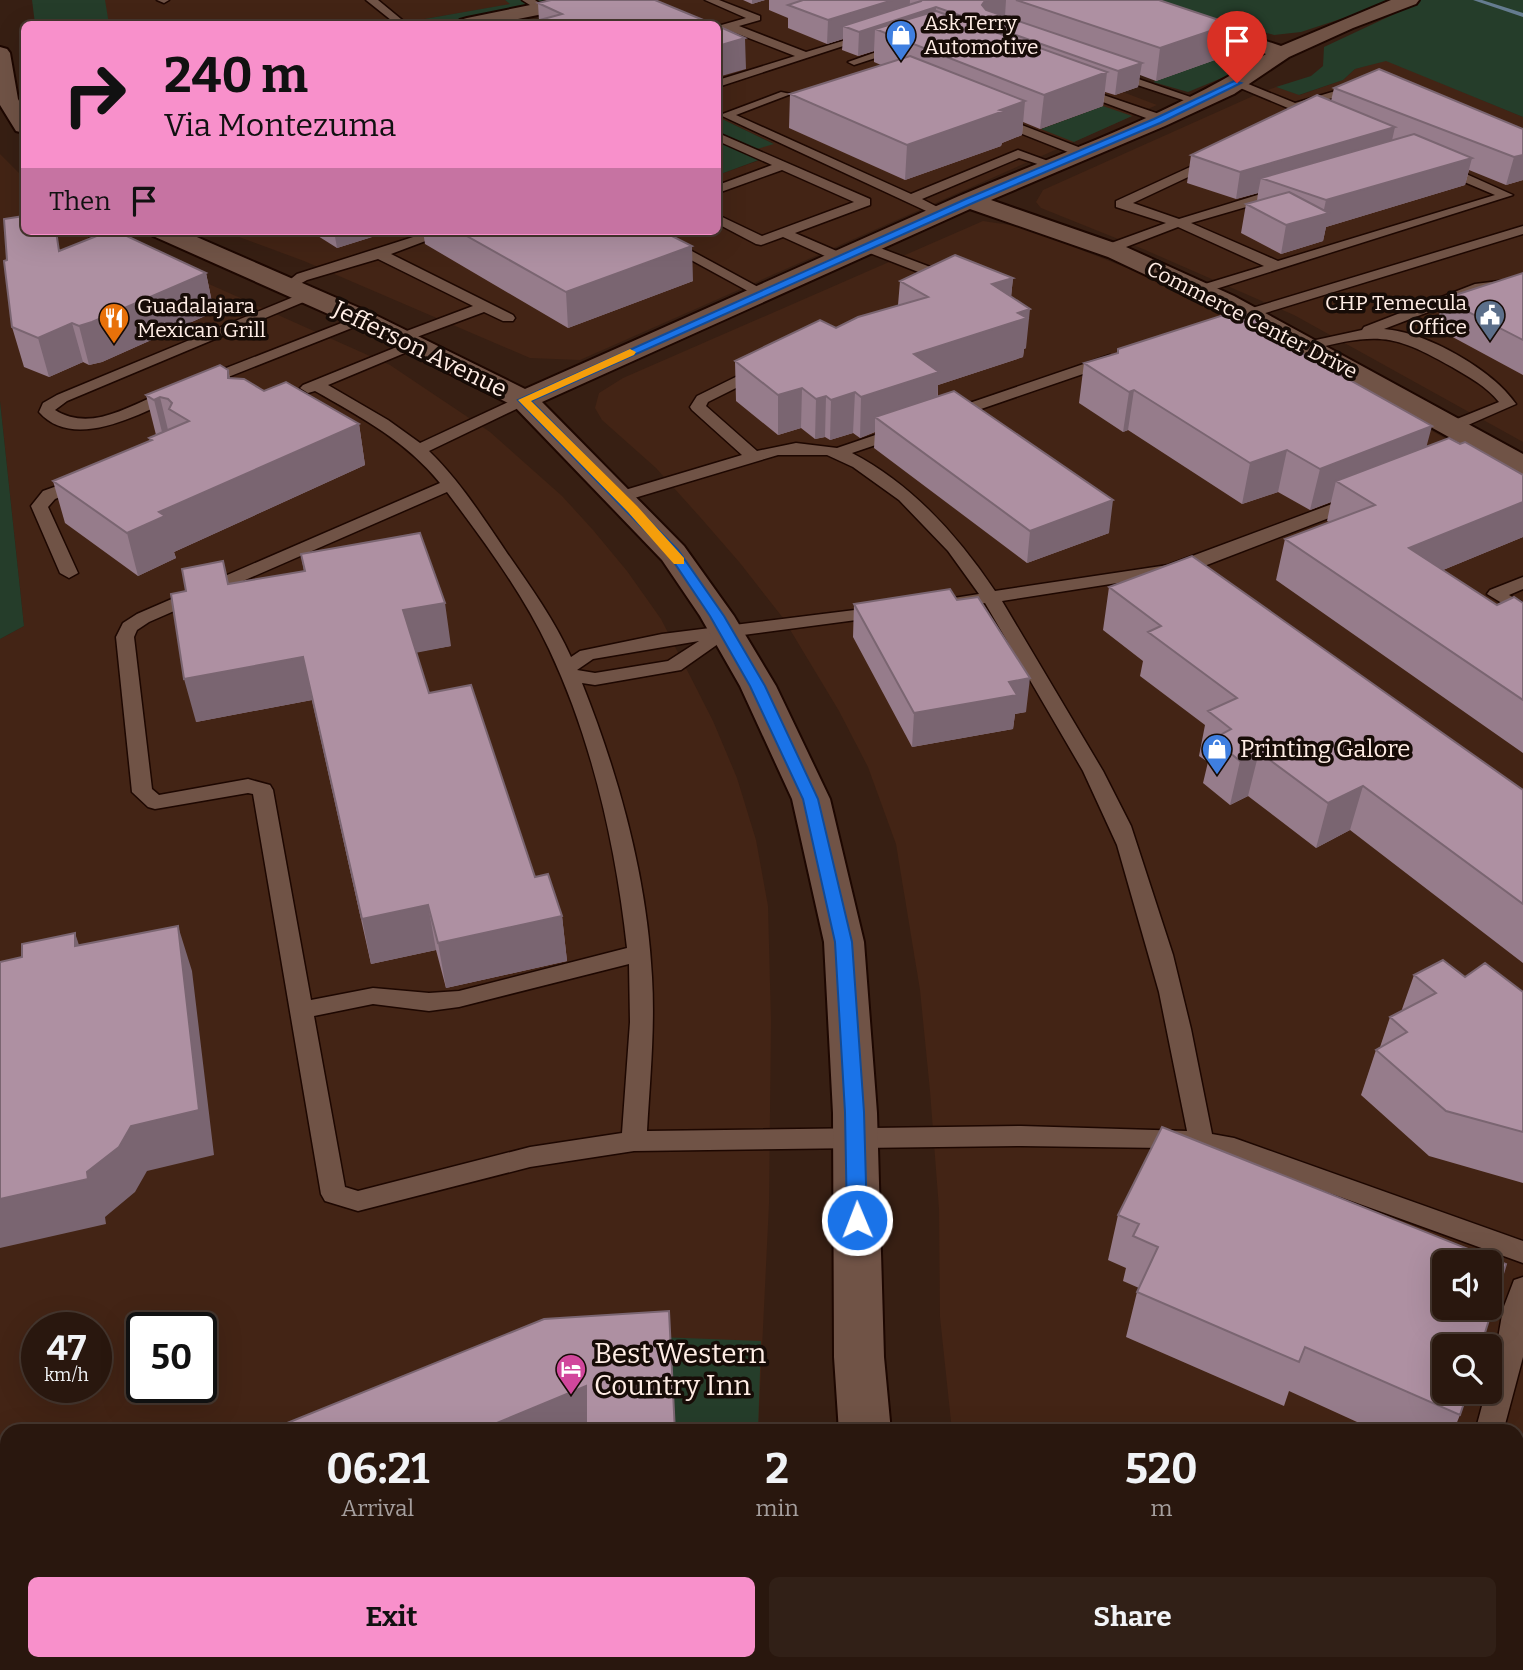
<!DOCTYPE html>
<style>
body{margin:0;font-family:Bitter,serif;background:#312017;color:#f1f3f6;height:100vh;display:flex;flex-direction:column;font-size:26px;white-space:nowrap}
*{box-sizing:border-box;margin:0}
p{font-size:23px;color:#a59f9e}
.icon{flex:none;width:38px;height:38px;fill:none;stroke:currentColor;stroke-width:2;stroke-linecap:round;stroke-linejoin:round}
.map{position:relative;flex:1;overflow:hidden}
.panel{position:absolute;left:0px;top:1424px;width:1524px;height:247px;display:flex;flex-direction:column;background:#29170e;border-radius:21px 21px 0 0;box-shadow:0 7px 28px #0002,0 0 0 2px #45362e}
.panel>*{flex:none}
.hud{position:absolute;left:21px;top:21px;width:700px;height:214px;border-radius:10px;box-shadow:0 7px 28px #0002,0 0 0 2px #45362e;background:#f890cb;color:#111;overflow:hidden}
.controls{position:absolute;left:1432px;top:1250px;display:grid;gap:14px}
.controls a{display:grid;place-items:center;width:70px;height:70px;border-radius:10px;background:#29170e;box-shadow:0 7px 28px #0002,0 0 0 2px #45362e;font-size:35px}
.speed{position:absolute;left:21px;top:1312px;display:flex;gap:14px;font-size:35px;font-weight:700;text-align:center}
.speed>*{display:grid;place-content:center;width:91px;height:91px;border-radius:50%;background:#29170e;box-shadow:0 7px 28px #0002,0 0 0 2px #45362e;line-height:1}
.speed small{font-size:18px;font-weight:400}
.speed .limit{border:4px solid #111;border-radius:10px;background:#fff;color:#111}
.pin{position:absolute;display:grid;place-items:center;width:60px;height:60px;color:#fff;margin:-72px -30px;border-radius:50% 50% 50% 0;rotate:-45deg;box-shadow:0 0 7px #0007}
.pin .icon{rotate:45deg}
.me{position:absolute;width:77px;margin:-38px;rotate:359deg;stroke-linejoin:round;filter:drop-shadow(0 0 5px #0008)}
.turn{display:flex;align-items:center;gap:24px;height:147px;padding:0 28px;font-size:32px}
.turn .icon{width:91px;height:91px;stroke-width:2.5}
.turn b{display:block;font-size:49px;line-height:60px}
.then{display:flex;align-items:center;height:66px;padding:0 28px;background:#0003;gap:14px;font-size:26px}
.eta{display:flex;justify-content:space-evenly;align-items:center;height:119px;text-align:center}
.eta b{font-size:42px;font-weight:700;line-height:49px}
.primary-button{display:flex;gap:14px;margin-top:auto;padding:14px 28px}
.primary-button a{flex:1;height:80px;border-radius:10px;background:#f890cb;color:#111;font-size:28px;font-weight:700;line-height:80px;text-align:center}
.primary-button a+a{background:#312017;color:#f1f3f6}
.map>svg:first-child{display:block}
</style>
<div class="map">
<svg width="1523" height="1670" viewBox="0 0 1523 1670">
<rect width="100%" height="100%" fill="#371f13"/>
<!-- built -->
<path fill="#432415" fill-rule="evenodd" d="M63,0H505L511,4L396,24H66Z
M619,0H1029L946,25L1157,105L580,360L530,358L304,261L223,231H718V175L766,158L754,150L773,143L718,117V24H522Z
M1386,60L1523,117V442L1294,315L1143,249L1041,208L1036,202L1043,190L1262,92L1276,87L1300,95L1343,80L1355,69Z
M0,154L24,178V231H105L191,276L390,365L490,432L562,496L593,530L627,571L661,619L713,721L737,778L756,840L768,906L771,1021L769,1204L758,1431L7,1432V1664H766V1670H0V639L24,626L0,401ZM37,1328H96V1388H37ZM142,1328H201V1388H142Z
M983,221L1023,227L1127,268L1234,318L1523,483V1670H976L975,1664H1517V1432L952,1431L940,1317L939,1209L930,1091L920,990L896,844L868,767L839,711L783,618L740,563L700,517L656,468L602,420L595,408L599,393L623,378ZM1444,1262H1489V1307H1444ZM1444,1346H1489V1391H1444Z"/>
<!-- green -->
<path fill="#253d2a" d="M32,0H105L109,24H35Z
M505,0H552L436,24H396L510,4Z
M1104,0L1242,48L1255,58L1241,70L1188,92L1153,82L1225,56Z
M1151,0H1523V117L1386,61L1355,69L1343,80L1299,95L1276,87L1311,76L1323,66L1324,47L1405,9L1383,5L1301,32L1274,35Z
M1103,106L1132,116L1074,142L1041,129Z
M718,117L774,144L754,150L767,157L718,175Z
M0,401L24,626L0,639Z
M659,1337L761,1341L758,1431H674L671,1355Z"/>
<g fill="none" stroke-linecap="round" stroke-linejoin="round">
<!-- stream -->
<path fill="#657c90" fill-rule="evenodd" d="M1473,0H1482L1523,13V17Z"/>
<!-- lane casing -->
<g stroke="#1d0701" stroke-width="3">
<path id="lane" d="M157,0H169L164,3Z
M366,0H378L407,24H396Z
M522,0H535L550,10L541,12Z
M705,0H719L760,16V20L739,26L806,52L869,33L874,36L718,87V80L795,56L728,30L718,32V26L746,18Z
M899,44L905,47L903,49L854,65L848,62Z
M1107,71H1115L1205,102L1195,104L1107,75Z
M1233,81H1241L1295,103L1359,84L1365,87L1305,107L1323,114V120L1319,121L1233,85Z
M1077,86L1165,116L1167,119L1157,122L1073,91V87Z
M781,92L791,94L736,115L911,194L1018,150L1059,165L1053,169L1019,158L922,199L949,213L942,217L937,216L720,115Z
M996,115L1086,150L1088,153L1082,157L1078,156L992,122L990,119Z
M718,133L870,199V205L795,233L846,255V261H836L783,237L761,245L756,244L718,224V215L762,236L854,202L782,170L718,193V185L772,165L718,141Z
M1214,156L1218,157V163L1133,203L1179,219L1277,189H1287V195L1191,223L1278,261L1495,195L1436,170V164H1444L1513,195L1200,294L1195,293V287L1264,266L1178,227L1113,252H1103V246L1166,223L1116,207V201Z
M1523,226V234L1239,321L1234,322L1227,318L1229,315Z
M99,231L89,236L82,232L83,231Z
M432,231H452L391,254L513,315L515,318L513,321H503L484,312L406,341H396L394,338L396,335L473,306L378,259L307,280L289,290L282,286L297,274Z
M638,231H655L769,293L762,297L757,296Z
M867,243L954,276L956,279L949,283L944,282L862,250L860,247Z
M1523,278V286L1483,291L1384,329C1426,332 1492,369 1516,404L1459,429H1447L1445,426L1447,423L1499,402C1486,386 1469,377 1452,367C1389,331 1376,334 1307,350L1300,346L1302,343L1362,330L1364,327L1475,284Z
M308,291L313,292V298L67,401L55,410C87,430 121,411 152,397C161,394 169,388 178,391L181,394L178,397C141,413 74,452 39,412L43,403L57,395Z
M362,315L367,316L369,319L367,322L208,385H198L195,382L198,379Z
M414,340L419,341L421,344L419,347L328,385L388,420L420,443L519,397H529L532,400L529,403L429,451C459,480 482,516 505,550C529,585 554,619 571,657L580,651L662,634L879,607L888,612L879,617L728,637L681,670L595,685L582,683C619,776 647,877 652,977C655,1028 650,1080 647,1131L1021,1126L1187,1131L1159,992L1117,845L1083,771L985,603L953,608L944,603L947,599L979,594L948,551L899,500L853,467L827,455H778L621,502L613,497L615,493L742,455L692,410L690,407L697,396L756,367H766L769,370L766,373L708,402L706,406L757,451L796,443L837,448L896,428H908L910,431L908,434L852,453C912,484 958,536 995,591L1168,565L1348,498H1360L1362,502L1360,506L1199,568L1180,572L1184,577L1181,581H1169L1162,576L1002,601L1103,771L1131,826L1173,955L1191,1029L1212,1134L1234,1138L1523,1241V1263L1224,1155L1163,1148L1021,1146L634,1151L530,1167L358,1211L325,1201L321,1194L253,794L248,793L155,809L148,807L132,792L116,637L123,623L137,614L440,483C406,441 361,417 315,391L308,393L300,388L303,385ZM447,492C484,541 523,594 549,649C592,740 616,847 627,948L459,991L429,993L373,988L311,1000L273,790L270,785L248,779L159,795L152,789L134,637L137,630L149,622ZM699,641L668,661L595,673L577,670L593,659ZM629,964L630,1022L622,1133L530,1147L358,1191L345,1187L314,1016L373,1004L429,1011L459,1007Z
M1110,355L1118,360L1115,363L955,418L949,420L941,415L943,412Z
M82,477L88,478L90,482L88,486L55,499L48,507L78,573L69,578L60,573L31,506L43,491Z
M1523,577V589L1509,595L1523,603V616L1487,594L1490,590Z
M1523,1277V1357L1503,1432H1475L1486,1391H1489L1503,1309L1514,1280Z"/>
</g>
<!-- street casing -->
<g stroke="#1d0701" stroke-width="4">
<path id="street" d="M555,0H593L583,6L493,24H457L460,20L467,18Z"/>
</g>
<!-- secondary casing -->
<g stroke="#1d0701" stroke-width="4">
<path id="secondary" d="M1113,0H1142L1281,46L1391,0H1419L1416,4L1353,28L1289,57L1234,94L1165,126L991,200L1126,247L1234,296L1523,454V475L1512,472L1216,308L1108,257L970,209L542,402L684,546L734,616L776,686L830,799L864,942L877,1113L884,1357L891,1432H839L834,1357L833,1113L824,942L792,799L740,686L700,616L662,560L514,406L353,325L153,236L150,231H183L371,313L525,389C670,325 814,260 959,196C1063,152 1171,115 1266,54L1116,4Z
M0,47L7,49L10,53L18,99L24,110V133L16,131L0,105Z
M863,1664H921V1670H863Z"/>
</g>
<!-- path -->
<path stroke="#8b756b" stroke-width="6" stroke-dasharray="7 4.5" stroke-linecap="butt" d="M779,1664V1670"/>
<!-- lane -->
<use href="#lane" fill="#705346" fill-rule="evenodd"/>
<!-- street -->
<use href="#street" fill="#705346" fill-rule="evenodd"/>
<!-- secondary -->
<use href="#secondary" fill="#705346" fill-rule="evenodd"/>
</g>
<!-- wall -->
<path fill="#967c8b" d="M743,0H765L752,4Z
M769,0H1159L1231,24L1226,56L1156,81L1140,75L1138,87L1115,95L1105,92L1103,106L1040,129L1023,122L1022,135L1002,143L1001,146L905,180L789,128L790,94L881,65L874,62V51L858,56L842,50L843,39L827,44L788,28V18L769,10Z
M538,3L713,24L539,21Z
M1334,88L1523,129V180L1506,185L1469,170L1465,185L1326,227L1323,241L1281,254L1241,233L1246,204L1257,201L1258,193L1236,199L1187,183L1191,155L1331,101Z
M310,231H391L337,248Z
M403,231H662L693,281L568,328L425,244L423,231L410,235Z
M61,250L206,273L214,312L102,362L89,365L83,362L49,377L24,367L12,327Z
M1523,273V375L1436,328L1443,299Z
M1013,278L1011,297L1026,348L1024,349L1023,357L938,385V396L1109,533L1027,563L874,448L875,432L860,438L853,433L830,440L825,437L815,439L801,428L778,435L736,401L735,361L836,328L898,305L900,281Z
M1282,342L1427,446L1460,444L1523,475V537L1443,570L1497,605L1523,603V753L1276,580L1285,539L1329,522L1327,521L1331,502L1310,510L1278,492L1242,504L1128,430L1123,432L1079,403L1084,363L1117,353L1118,349Z
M228,370L230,378L359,424L365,465L174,552L176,558L138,576L65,523L53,481L150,441L149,438L156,435L146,395Z
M301,554L451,646L416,652L429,693L535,877L562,916L567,961L446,988L436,950L371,964L312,700L196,722L304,571Z
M1109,587L1523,790V963L1350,830L1316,848L1248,796L1230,805L1203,783L1208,762L1199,756L1205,725L1140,676L1143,661L1103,630Z
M854,604L1026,712L1015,714L1013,729L912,747L853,637Z
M1414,975L1465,977L1523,992V1183L1429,1156L1361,1095L1376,1050L1380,1047L1390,1017L1401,1012Z
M1162,1127L1460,1415L1453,1432H1379L1289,1391L1284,1406L1126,1337L1137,1292L1139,1288L1123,1281L1126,1268L1108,1260L1118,1215Z"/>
<!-- shaded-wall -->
<path fill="#7a6571" d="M752,0H765L752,4Z
M893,0H910L909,16L936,7L935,31L875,29L874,51L858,56L859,32L843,26V39L827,44L828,20Z
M988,0H1006L1005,16L982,25V5L984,2Z
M1231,24L1226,56L1156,81L1160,48Z
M745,38L746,69L718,77V46Z
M1142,63L1138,87L1115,95L1118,71Z
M1107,72L1103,106L1040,129L1044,95Z
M1025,101L1022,135L1002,143L1001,146L905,180L907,145Z
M1395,127L1389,154L1261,178L1258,193L1236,199L1240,172Z
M1523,155V180L1506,185L1514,157Z
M1472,158L1465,185L1326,227L1323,241L1281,254L1286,225L1323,214L1326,200Z
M334,231H391L337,248Z
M409,231H423L410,235Z
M692,246L693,281L568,328L566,292Z
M206,273L214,312L102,362L89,365L79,326Z
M1013,278L1009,317L992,284Z
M1030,309L1026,348L1024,349L1023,357L938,385L937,412L875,417V432L860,438L861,397L914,354Z
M72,323L83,362L49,377L38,338Z
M802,388L801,428L778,435V395Z
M1134,390L1128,430L1123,432L1129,392Z
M855,392L853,433L830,440L831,400Z
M826,396L825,437L815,439L816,399Z
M160,397L170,438L164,440L154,400Z
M359,424L365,465L174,552L176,558L138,576L127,533L159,512Z
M1432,426L1421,467L1336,481L1331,502L1310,510L1320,469Z
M1287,450L1278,492L1242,504L1250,463Z
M1113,500L1109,533L1027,563L1030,531Z
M1523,502V537L1397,589L1409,548Z
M445,603L451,646L410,654L403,610Z
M303,657L312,700L196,722L184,679Z
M1030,678L1026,712L1015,714L1013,729L912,747L914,713L1009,682Z
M1259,752L1248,796L1230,805L1240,761Z
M1363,786L1350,830L1316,848L1328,803Z
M428,905L436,950L371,964L362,919Z
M562,916L567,961L446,988L438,943Z
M178,926L192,971L214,1155L147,1171L135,1192L105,1217L106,1224L0,1248V1199L87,1172L131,1126Z
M75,933L90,978L75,946Z
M586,1386V1432H475Z"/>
<!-- building -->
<path fill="#ae90a2" stroke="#7a6571" stroke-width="2" fill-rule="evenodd" d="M551,0H655L713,24H525L562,14L538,3Z
M802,0H893L828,20L788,5L803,0Z
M922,0H988L984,2L982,5L986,10L1142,63L1118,71L936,7L859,32L843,26L921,1Z
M1016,0H1159L1231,24L1160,48Z
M936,11L1107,72L1044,95L875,29Z
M718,26L745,38L718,46Z
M910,56L1025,101L1000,110L1004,111L907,145L790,94Z
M1379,69L1523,129V155L1514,157L1334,88Z
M1317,95L1395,127L1240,172L1191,155Z
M1414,134L1472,158L1326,200L1261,178Z
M1289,192L1329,213L1286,225L1246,204Z
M24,216V231H56L59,251L109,231H116L206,273L92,322L79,326L72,323L38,338L12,327L4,261L7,260L4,219Z
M458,231H662L692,246L566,292Z
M955,255L1013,278L992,284L1030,309L1018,313L1027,318L914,354L939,372L861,397L855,392L831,400L826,396L816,399L802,388L778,395L735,361L820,320L836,328L858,317L928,297L900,281Z
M1523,273V340L1443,299Z
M1239,310L1280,334L1282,342L1432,426L1320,469L1287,450L1250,463L1134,390L1129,392L1084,363L1118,353V349Z
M220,365L228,370V378L244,379L264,391L286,382L359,424L159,512L165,516L127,533L53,481L152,440L149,438L189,421L169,409L172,403L168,399L160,397L154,400L146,395Z
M954,391L1113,500L1030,531L875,417Z
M1449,438L1460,444L1465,442L1523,475V502L1409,548L1497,605L1514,597L1523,603V700L1285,539L1375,505L1336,481Z
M420,533L445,603L403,610L429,693L471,685L535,877L548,874L562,916L438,943L428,905L362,919L303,657L184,679L171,594L186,591L182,569L223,561L228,584L305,571L301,554Z
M1192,556L1523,790V904L1363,786L1328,803L1259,752L1240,761L1213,739L1231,729L1208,711L1237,698L1148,632L1161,626L1109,587Z
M950,589L957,600L978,597L1030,678L1009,682L1017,695L914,713L854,604Z
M178,926L199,1110L131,1126L119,1147L87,1172L88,1179L0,1199V962L22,957V944L75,933V946Z
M1443,960L1465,977L1485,963L1523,992V1132L1446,1111L1376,1050L1407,1032L1390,1017L1436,993L1414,975Z
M1162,1127L1506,1264L1481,1346H1444V1391H1468L1460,1415L1305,1347L1299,1362L1137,1292L1158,1247L1133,1236L1139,1224L1118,1215ZM1444,1262H1489V1307H1444Z
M669,1311L675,1432H586V1386L475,1432H265L544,1319Z
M587,1664H686L687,1670H587Z"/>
<!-- route -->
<path fill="#1a73e8" stroke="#114b97" stroke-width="2" d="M1234,81L1241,83L1160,123L973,203L531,401L678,550L724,616L765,686L818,799L852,942L864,1112L867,1220L864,1226L857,1229L850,1226L847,1220L845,1112L835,942L803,799L750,686L710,616L669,555L518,400L966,199L1154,119Z"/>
<!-- slow -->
<path fill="#f59e0b" d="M630,349L636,352L634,355L531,401L637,506L684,558V564H674L628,512L518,400Z"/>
<!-- icons -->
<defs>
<g id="shop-pin" transform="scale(1.575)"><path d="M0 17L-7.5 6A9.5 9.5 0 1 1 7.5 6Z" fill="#3f7fe0" stroke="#170c07"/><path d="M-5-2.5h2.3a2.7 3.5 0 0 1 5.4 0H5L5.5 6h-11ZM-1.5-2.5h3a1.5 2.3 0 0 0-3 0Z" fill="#fff"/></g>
<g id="civic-pin" transform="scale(1.575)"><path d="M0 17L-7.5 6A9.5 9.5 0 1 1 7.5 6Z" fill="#5c6f8a" stroke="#170c07"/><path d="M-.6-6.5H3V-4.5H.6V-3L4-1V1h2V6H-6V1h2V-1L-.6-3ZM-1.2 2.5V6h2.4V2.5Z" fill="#fff"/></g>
<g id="restaurant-pin" transform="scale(1.575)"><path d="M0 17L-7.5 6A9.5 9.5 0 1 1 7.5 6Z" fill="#e8710a" stroke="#170c07"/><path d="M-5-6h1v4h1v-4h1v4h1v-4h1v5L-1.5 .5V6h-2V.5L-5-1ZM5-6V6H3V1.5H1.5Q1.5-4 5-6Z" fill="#fff"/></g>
<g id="hotel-pin" transform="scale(1.575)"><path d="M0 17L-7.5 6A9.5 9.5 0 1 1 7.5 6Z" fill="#d1479c" stroke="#170c07"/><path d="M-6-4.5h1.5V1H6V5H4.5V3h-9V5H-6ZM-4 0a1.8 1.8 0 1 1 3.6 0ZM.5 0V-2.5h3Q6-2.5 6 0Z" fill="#fff"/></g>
</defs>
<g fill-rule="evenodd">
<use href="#shop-pin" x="901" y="35"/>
<use href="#civic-pin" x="1490" y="315"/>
<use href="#restaurant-pin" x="114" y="318"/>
<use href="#shop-pin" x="1217" y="749"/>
<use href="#hotel-pin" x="571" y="1369"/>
</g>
<g text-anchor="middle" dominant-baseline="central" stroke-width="7" stroke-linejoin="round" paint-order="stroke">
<!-- far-poi labels -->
<g font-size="21" fill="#ffede5" stroke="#170c07" text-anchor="start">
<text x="924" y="23">Ask Terry<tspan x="924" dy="24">Automotive</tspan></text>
<text x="1467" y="303" text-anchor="end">CHP Temecula<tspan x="1467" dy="24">Office</tspan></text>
<text x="137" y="306">Guadalajara<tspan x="137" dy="24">Mexican Grill</tspan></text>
</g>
<!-- far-street labels -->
<g font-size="21" fill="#ffede5" stroke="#170c07">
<text transform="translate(1252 320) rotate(27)">Commerce Center Drive</text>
</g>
<!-- street labels -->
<g font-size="24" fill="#ffede5" stroke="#170c07">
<text transform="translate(420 349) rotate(26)">Jefferson Avenue</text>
</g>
<!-- poi labels -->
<g font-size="24" fill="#ffede5" stroke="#170c07" text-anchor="start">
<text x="1240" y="749">Printing Galore</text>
</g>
<!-- near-poi labels -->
<g font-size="28" fill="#ffede5" stroke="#170c07" text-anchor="start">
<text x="594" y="1353">Best Western<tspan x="594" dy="32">Country Inn</tspan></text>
</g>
</g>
</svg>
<div class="controls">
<a><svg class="icon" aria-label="sound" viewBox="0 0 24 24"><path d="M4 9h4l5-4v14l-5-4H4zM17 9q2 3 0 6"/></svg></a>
<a><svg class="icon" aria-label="search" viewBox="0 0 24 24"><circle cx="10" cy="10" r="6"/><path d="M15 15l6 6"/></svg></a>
</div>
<div class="speed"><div>47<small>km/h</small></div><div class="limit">50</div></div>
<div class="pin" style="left:1237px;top:83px;background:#d93025"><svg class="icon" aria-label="arrive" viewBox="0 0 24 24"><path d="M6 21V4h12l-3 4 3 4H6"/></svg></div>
<svg class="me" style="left:857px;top:1220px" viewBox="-20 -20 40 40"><circle r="17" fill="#1a73e8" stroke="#fff" stroke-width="3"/><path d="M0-11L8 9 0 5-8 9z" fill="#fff"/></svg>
<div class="hud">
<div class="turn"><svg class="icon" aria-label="right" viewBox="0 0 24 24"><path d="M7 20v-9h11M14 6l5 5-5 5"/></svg><div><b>240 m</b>Via Montezuma</div></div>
<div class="then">Then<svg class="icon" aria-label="arrive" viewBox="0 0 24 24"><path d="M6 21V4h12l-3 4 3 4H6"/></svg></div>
</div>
<section class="panel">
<div class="eta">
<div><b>06:21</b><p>Arrival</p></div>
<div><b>2</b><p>min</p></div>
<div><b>520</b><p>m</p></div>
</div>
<div class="primary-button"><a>Exit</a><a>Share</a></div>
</section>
</div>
